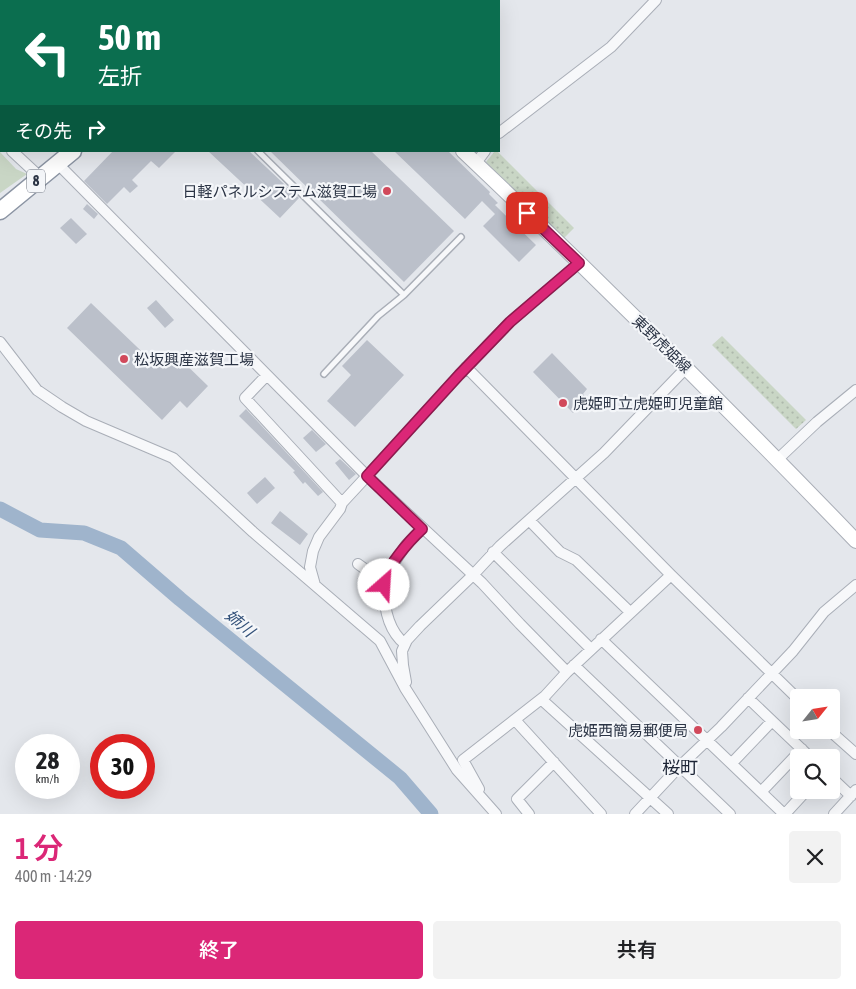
<!DOCTYPE html>
<html lang="ja">
<meta charset="utf-8">
<style>
body{margin:0;font-family:"Asap Condensed","Noto Sans JP",sans-serif;background:#f2f2f2;color:#202124;height:100vh;display:flex;flex-direction:column;font-size:19px;white-space:nowrap}
*{box-sizing:border-box;margin:0}
p{font-size:16px;color:#757577}
.icon{flex:none;width:28px;height:28px;fill:none;stroke:currentColor;stroke-width:2;stroke-linecap:round;stroke-linejoin:round}
.map{position:relative;height:814px;overflow:hidden}
.sheet{display:flex;flex-direction:column;background:#fff;flex:1}
.sheet>*{flex:none}
.guide{position:absolute;left:0px;top:0px;width:500px;height:152px;box-shadow:0 5px 20px #0002;background:#0b6e4f;color:#fff;overflow:hidden}
.needle{width:32px;rotate:60deg}
.tools{position:absolute;left:790px;top:689px;display:grid;gap:10px}
.tools a{display:grid;place-items:center;width:50px;height:50px;border-radius:5px;background:#fff;box-shadow:0 5px 20px #0002;font-size:25px}
.speed{position:absolute;left:15px;top:734px;display:flex;gap:10px;font-size:25px;font-weight:700;text-align:center}
.speed>*{display:grid;place-content:center;width:65px;height:65px;border-radius:50%;background:#fff;box-shadow:0 5px 20px #0002;line-height:1}
.speed small{font-size:12px;font-weight:400}
.speed .limit{border:8px solid #d22;background:#fff;color:#111}
.pin{position:absolute;display:grid;place-items:center;width:42px;height:42px;color:#fff;margin:-21px;border-radius:10px;box-shadow:0 2px 8px #0006}
.me{position:absolute;width:55px;margin:-28px;rotate:26deg;stroke-linejoin:round;filter:drop-shadow(0 0 4px #0008)}
.turn{display:flex;align-items:center;gap:18px;height:105px;padding:0 15px;font-size:22px}
.turn .icon{width:65px;height:65px;stroke-width:2.5}
.turn b{display:block;font-size:35px;line-height:42px}
.then{display:flex;align-items:center;height:48px;padding:0 15px;background:#0003;gap:10px;font-size:19px}
.round{display:grid;place-items:center;flex:none;width:52px;height:52px;border-radius:5px;background:#f2f2f2}
.overview{display:flex;align-items:center;justify-content:space-between;height:85px;padding:0 15px}
h1{font-size:30px;font-weight:600;line-height:38px;color:#db2777}
.action{display:flex;gap:10px;margin-top:auto;padding:10px 15px}
.action a{flex:1;height:58px;border-radius:5px;background:#db2777;color:#fff;font-size:20px;font-weight:600;line-height:58px;text-align:center}
.action a+a{background:#f2f2f2;color:#202124}
.map>svg:first-child{display:block}
</style>
<div class="map">
<svg width="856" height="814" viewBox="0 0 856 814">
<defs>
<pattern id="grass-dots" width="8" height="8" patternUnits="userSpaceOnUse" patternTransform="scale(1.25)"><rect width="8" height="8" fill="#c9d6c5"/><path d="M2 2h.1M6 6h.1" fill="none" stroke="#adb8ab" stroke-width="1.8" stroke-linecap="round"/></pattern>
</defs>
<rect width="100%" height="100%" fill="#e4e7ec"/>
<!-- grass -->
<path fill="url(#grass-dots)" d="M495,151H497L574,228L564,238L486,162Z
M722,336L806,420L796,429L712,345Z"/>
<!-- park -->
<path fill="#c9d6c5" d="M0,152L16,169L27,174L0,193Z"/>
<g fill="none" stroke-linecap="round" stroke-linejoin="round">
<!-- river -->
<path stroke="#9fb4cc" stroke-width="15" d="M0,509L40,530L84,533L121,548L180,599L400,778L431,814"/>
</g>
<!-- building -->
<path fill="#bbc0ca" d="M113,151H176L159,168L151,161L132,180L138,186L130,193L124,187L107,204L84,181Z
M208,151H249L299,198L280,218Z
M270,151H371L454,231L404,282Z
M394,151H448L490,192L489,194L498,203L495,205L536,245L519,262L483,226L495,214L482,201L465,219Z
M87,204L98,214L94,219L83,209Z
M71,218L87,234L76,244L60,228Z
M156,300L174,320L165,328L147,308Z
M91,303L158,367L172,351L208,386L187,408L180,401L162,420L67,328Z
M367,340L404,375L355,427L327,401L351,375L342,366Z
M552,353L587,389L583,394L587,399L573,413L533,372Z
M246,409L323,492L318,496L305,482L303,484L293,472L295,471L239,416Z
M312,430L326,444L316,452L303,438Z
M340,459L356,474L349,480L335,463Z
M265,477L275,488L257,504L247,493Z
M280,511L308,534L300,545L271,523Z"/>
<g fill="none" stroke-linecap="round" stroke-linejoin="round">
<!-- service casing -->
<g stroke="#a9aeb7" stroke-width="8">
<path id="service" d="M258,151L404,295L461,237
M324,374L378,316L404,295"/>
</g>
<!-- minor casing -->
<g stroke="#a9aeb7" stroke-width="12">
<path id="minor" d="M35,1L36,0
M0,39L1,38
M0,65L1,66
M0,103L1,104
M0,126L1,125
M499,133L611,47L656,0
M0,140L1,141
M12,151L41,178
M476,163L485,151
M58,164L267,375L245,398L342,503L340,509L319,537L313,551L310,567L315,585
M579,263L510,322L459,375L367,476L482,583L520,624L567,672L671,575
M0,342L37,390L62,407L86,421L173,458L253,532L380,641L405,688L457,770L496,814
M466,367L671,575L799,700
M267,375L367,476L342,503
M778,459L817,422L856,390
M529,520L560,552L576,560L630,612
M493,552L591,649
M358,564L376,577L384,578L406,545L422,529
M384,578C383,601 386,629 405,644
M601,639L784,814
M574,665L730,814
M406,682L403,665L402,651L407,640L420,626L473,575L500,546L604,453L686,368
M748,698L811,758
M541,699L668,814
M515,720L601,814
M829,730L856,754
M732,763L772,721
M831,777L851,796
M479,789L463,760L545,696L567,672
M761,792L802,749
M529,814L517,799L554,762
M635,814L679,767L721,727L793,651L824,612L856,585
M785,814L807,790
M834,814L856,790"/>
</g>
<!-- secondary casing -->
<g stroke="#a9aeb7" stroke-width="16">
<path id="secondary" d="M92,0L93,1
M302,0L303,1
M463,151C597,278 728,408 856,541"/>
</g>
<!-- trunk casing -->
<g stroke="#8b94a3" stroke-width="19">
<path id="trunk" d="M230,1L231,0
M0,211L73,151"/>
</g>
<!-- service -->
<use href="#service" stroke="#f7f8fa" stroke-width="5"/>
<!-- minor -->
<use href="#minor" stroke="#f7f8fa" stroke-width="10"/>
<!-- secondary -->
<use href="#secondary" stroke="#fff" stroke-width="14"/>
<!-- trunk -->
<use href="#trunk" stroke="#fff" stroke-width="16"/>
</g>
<g fill="none" stroke-linecap="round" stroke-linejoin="round">
<!-- route casing -->
<g stroke="#8e194d" stroke-width="12">
<path id="route" d="M384,585C384,569 410,540 422,529L367,476L459,375L510,322L579,263L527,213"/>
</g>
<!-- route -->
<use href="#route" stroke="#db2777" stroke-width="9"/>
</g>
<!-- markers -->
<g fill="#d1495b" stroke="#f4f6f9" stroke-width="2">
<circle cx="387" cy="191" r="5"/>
<circle cx="124" cy="359" r="5"/>
<circle cx="563" cy="403" r="5"/>
<circle cx="698" cy="730" r="5"/>
</g>
<g text-anchor="middle" dominant-baseline="central" stroke-width="4.5" stroke-linejoin="round" paint-order="stroke">
<!-- shield labels -->
<rect fill="#f4f6f9" stroke="#676e7b" stroke-width="1" x="27" y="169.5" width="18" height="23" rx="4"/>
<g font-size="14" font-weight="bold" fill="#2b3445">
<text x="36" y="181">8</text>
</g>
<!-- poi labels -->
<g font-size="15" fill="#2b3445" stroke="#f4f6f9" text-anchor="end">
<text x="377" y="191">日軽パネルシステム滋賀工場</text>
<text x="134" y="359" text-anchor="start">松坂興産滋賀工場</text>
<text x="573" y="403" text-anchor="start">虎姫町立虎姫町児童館</text>
<text x="688" y="730">虎姫西簡易郵便局</text>
</g>
<!-- street labels -->
<g font-size="15" fill="#2b3445" stroke="#f4f6f9">
<text transform="translate(662 344) rotate(44)">東野虎姫線</text>
</g>
<!-- water labels -->
<g font-size="16" font-style="italic" fill="#34527a" stroke="#f4f6f9">
<text transform="translate(240 623) rotate(40)">姉川</text>
</g>
<!-- quarter labels -->
<g font-size="18" fill="#1d2536" stroke="#f4f6f9">
<text x="680" y="767">桜町</text>
</g>
</g>
</svg>
<div class="tools">
<a><svg class="needle" viewBox="-14 -14 28 28"><path d="M0-13l5 13h-10z" fill="#e53935"/><path d="M0 13l5-13h-10z" fill="#757577"/></svg></a>
<a><svg class="icon" aria-label="search" viewBox="0 0 24 24"><circle cx="10" cy="10" r="6"/><path d="M15 15l6 6"/></svg></a>
</div>
<div class="speed"><div>28<small>km/h</small></div><div class="limit">30</div></div>
<div class="pin" style="left:527px;top:213px;background:#d93025"><svg class="icon" aria-label="arrive" viewBox="0 0 24 24"><path d="M6 21V4h12l-3 4 3 4H6"/></svg></div>
<svg class="me" style="left:384px;top:585px" viewBox="-20 -20 40 40"><circle r="19" fill="#fff"/><path d="M0-13L10 11 0 6-10 11z" fill="#db2777"/></svg>
<div class="guide">
<div class="turn"><svg class="icon" aria-label="left" viewBox="0 0 24 24"><path d="M17 20v-9H6M10 6l-5 5 5 5"/></svg><div><b>50 m</b>左折</div></div>
<div class="then">その先<svg class="icon" aria-label="right" viewBox="0 0 24 24"><path d="M7 20v-9h11M14 6l5 5-5 5"/></svg></div>
</div>
</div>
<section class="sheet">
<div class="overview"><div><h1>1 分</h1><p>400 m · 14:29</p></div><a class="round"><svg class="icon" aria-label="close" viewBox="0 0 24 24"><path d="M6 6l12 12M18 6L6 18"/></svg></a></div>
<div class="action"><a>終了</a><a>共有</a></div>
</section>
